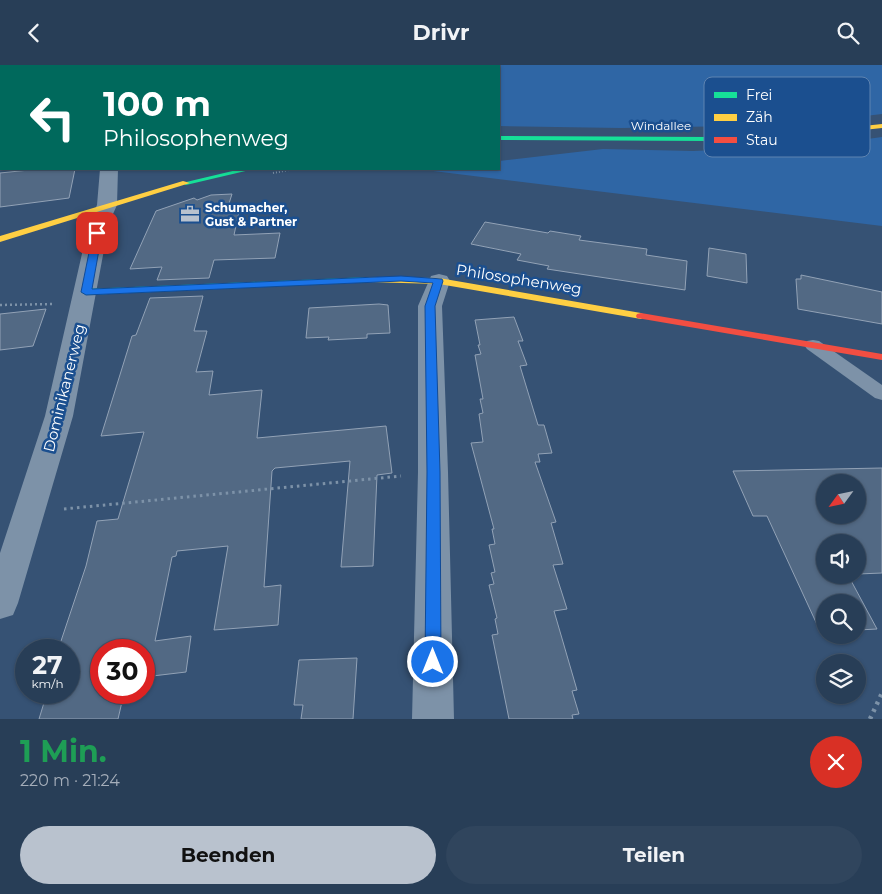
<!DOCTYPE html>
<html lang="de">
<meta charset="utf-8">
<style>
body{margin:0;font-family:Montserrat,sans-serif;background:#30455d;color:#f1f3f6;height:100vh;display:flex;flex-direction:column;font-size:19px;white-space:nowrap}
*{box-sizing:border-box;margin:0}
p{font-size:16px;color:#a5aeba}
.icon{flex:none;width:28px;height:28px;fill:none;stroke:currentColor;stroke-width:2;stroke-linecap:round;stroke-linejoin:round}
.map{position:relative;height:654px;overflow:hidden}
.details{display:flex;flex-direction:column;background:#283e57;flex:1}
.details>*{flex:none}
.guide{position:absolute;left:0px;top:0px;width:500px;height:105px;box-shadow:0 1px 4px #0004,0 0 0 1px #44576d;background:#00695c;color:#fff;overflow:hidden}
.needle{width:32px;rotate:237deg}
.tools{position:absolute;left:816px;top:409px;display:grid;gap:10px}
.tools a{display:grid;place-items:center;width:50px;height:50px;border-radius:50%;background:#283e57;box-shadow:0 1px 4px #0004,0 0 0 1px #44576d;font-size:25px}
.speed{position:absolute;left:15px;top:574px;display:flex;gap:10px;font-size:25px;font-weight:700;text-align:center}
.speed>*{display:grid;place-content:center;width:65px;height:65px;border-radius:50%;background:#283e57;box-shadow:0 1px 4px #0004,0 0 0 1px #44576d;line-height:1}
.speed small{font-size:12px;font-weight:400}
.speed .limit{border:8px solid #d22;background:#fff;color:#111}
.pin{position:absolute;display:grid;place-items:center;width:42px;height:42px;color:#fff;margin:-21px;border-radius:10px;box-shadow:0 2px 8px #0006}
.me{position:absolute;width:55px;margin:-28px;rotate:0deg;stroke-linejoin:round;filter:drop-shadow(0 0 4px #0008)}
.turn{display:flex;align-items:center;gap:18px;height:105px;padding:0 20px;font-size:22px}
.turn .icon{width:65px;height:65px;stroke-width:2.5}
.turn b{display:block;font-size:35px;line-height:42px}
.round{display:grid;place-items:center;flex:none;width:52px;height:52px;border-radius:26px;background:#30455d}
.overview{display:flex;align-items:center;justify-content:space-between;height:85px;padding:0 20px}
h1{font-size:30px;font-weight:700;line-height:38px;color:#1e9e55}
.button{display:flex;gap:10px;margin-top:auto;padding:10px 20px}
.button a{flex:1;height:58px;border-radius:30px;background:#b9c2ce;color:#111;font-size:20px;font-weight:700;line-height:58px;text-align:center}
.button a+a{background:#30455d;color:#f1f3f6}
header{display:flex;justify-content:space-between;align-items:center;height:65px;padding:0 20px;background:#283e57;font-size:22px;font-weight:700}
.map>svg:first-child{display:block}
</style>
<header><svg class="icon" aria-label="back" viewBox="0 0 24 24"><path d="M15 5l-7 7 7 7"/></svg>Drivr<svg class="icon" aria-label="search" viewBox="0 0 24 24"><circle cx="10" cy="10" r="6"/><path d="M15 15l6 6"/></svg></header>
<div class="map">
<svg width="882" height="654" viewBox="0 0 882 654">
<rect width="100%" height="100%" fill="#365274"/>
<!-- green -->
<path fill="#2f66a5" d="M439,0H882V49L790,60L621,63L499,61V1Z
M882,72V161L417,104H499V96L603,84L693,86L816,81Z"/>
<!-- building -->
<path fill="#526984" stroke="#92a2b6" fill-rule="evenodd" d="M39,104H75L69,133L0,142V108Z
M232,129L226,148L239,147L234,170L280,168L275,193L214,195L209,213L157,215L162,202L130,204L156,146L194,133L197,135L211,130Z
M485,157L548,168L550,166L581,171L579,175L647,184L646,190L687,196L685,225L547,204L549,201L517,195L521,189L471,179Z
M709,183L746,189L747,218L707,211Z
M801,210L882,227V259L798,244L796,214H801Z
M203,231L194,266H207L196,307L213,306L209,330L262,325L257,373L386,361L392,408L377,410L373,501L341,502L350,396L275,403L272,406L264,522L281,520L278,560L214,565L228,481L177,486L176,491L172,492L155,576L191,571L186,607L144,612V585H101V628H124L118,654H39L47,628H69V585H58L86,501L97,456L118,454L144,367L101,371L132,271L136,270L150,233Z
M379,239L388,240L390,268L367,269V273L328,275L329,272L306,273L309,243Z
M46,244L33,281L0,285V249Z
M514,252L523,276H518L527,300L520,301L538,360H544L552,388L538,389L540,397H535L556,457L551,458L563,499L553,500L567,544L554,546L577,625L572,626L579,649L572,650L573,654H509L492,570L498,569L495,554L497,553L489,520L494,519L491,508L495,507L489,480L495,479L492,464H494L471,378L483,377L479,349L483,348L480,334H483L475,290L481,289L478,280H480L475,255Z
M882,403V508L858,509V478H825V510H848L877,564L858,565V538H825V566H820L767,451H753L733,406ZM825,418H858V450H825Z
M357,593L353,654H301L303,640H294L299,595Z"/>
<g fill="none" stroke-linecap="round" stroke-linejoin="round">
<!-- path-far3 -->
<path stroke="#7d92a8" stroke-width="2" stroke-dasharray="1 2" stroke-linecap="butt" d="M1,73V75
M273,108L295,104"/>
<!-- path-far2 -->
<path stroke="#7d92a8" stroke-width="2.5" stroke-dasharray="2 3" stroke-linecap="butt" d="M0,240L54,239"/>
<!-- path-far1 -->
<path stroke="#7d92a8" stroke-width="3" stroke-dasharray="2.5 4" stroke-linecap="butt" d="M64,444L401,411"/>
<!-- path -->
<path stroke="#7d92a8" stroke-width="4.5" stroke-dasharray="3 5" stroke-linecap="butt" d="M870,654L882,628"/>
<!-- lane -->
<path fill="#7d92a8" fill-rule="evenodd" d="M813,275L819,276L882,320V335L875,333L807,284L804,280L807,276Z"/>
<!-- street -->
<path fill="#7d92a8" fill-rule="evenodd" d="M118,0H132V1H118Z
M0,31H1V39H0Z
M100,104H118L117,140L109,158L73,351L18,538L13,550L0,554V488L45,351L89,158L97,140Z
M439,209L447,211L450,216L442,241L448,407L454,654H412L418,407V241L431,211Z"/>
<!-- fast -->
<path fill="#16e098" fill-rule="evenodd" d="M817,66L819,67V69L712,76L499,75V71L712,72Z
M241,104H254L186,120L182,118Z
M369,212L374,215L372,217L86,230L81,227L86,224Z"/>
<!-- slow -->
<path fill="#ffcf43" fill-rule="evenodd" d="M882,59V63L817,70L814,68L817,66Z
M183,116L190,118L0,177V171Z
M369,212L439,213L641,248L646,251L641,254L439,219L366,217L364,215Z"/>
<!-- jam -->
<path fill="#f24e42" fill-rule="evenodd" d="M641,248L882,289V295L637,253L636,251L637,249Z"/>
</g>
<!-- route -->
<path fill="#1a73e8" stroke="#114b97" d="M97,165L102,168L92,224L401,211L442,214L443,216L435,241L440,407L441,597L438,603L433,605L427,603L425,597L427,407L425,241L433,218L401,216L86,230L81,227L93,168Z"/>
<!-- icons -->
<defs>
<g id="office-bare" transform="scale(1.5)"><path d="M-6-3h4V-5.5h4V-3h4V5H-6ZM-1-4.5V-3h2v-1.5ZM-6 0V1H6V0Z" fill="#b9c2ce" stroke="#1b4f8f" stroke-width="2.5" paint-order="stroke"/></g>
</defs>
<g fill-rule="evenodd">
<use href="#office-bare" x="190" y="149"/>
</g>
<g text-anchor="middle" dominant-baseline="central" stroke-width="5" stroke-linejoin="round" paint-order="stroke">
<!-- far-street labels -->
<g font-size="12" fill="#fff" stroke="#1b4f8f">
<text x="661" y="60">Windallee</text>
</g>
<!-- far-poi labels -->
<g font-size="12" font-weight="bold" fill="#fff" stroke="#1b4f8f" text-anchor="start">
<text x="205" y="142">Schumacher,<tspan x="205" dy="14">Gust &amp; Partner</tspan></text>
</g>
<!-- street labels -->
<g font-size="15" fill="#fff" stroke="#1b4f8f">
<text transform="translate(519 214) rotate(9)">Philosophenweg</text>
<text transform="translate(64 323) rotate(-76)">Dominikanerweg</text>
</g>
</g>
<!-- legend -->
<rect x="704" y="12" width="166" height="80" rx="8" fill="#1b4f8f" stroke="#5f84b1" stroke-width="1"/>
<rect x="714" y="27" width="23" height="6" fill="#16e098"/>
<rect x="714" y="49" width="23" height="7" fill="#ffcf43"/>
<rect x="714" y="72" width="23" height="6" fill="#f24e42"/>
<g font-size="14" fill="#fff">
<text x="746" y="35">Frei</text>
<text x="746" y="57">Zäh</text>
<text x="746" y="80">Stau</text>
</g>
</svg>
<div class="tools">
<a><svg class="needle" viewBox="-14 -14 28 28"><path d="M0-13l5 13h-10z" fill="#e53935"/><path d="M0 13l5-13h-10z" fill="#a5aeba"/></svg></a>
<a><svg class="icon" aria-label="sound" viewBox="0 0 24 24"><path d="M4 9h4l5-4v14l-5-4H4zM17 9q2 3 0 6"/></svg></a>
<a><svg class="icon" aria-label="search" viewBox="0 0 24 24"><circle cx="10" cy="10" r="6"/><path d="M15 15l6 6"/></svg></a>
<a><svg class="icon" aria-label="layers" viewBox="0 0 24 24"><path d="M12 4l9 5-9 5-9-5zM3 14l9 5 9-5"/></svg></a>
</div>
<div class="speed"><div>27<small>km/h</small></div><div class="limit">30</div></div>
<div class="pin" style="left:97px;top:168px;background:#d93025"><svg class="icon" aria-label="arrive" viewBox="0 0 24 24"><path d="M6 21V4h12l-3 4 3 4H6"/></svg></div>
<svg class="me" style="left:433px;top:597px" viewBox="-20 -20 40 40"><circle r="17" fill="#1a73e8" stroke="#fff" stroke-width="3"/><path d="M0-11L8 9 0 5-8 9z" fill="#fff"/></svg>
<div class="guide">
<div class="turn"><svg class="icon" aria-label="left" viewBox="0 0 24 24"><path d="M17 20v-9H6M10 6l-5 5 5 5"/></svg><div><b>100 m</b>Philosophenweg</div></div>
</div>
</div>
<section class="details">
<div class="overview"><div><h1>1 Min.</h1><p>220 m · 21:24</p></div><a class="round" style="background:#d93025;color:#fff"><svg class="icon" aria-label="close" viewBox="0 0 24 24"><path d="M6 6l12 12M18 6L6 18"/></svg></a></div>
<div class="button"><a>Beenden</a><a>Teilen</a></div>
</section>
